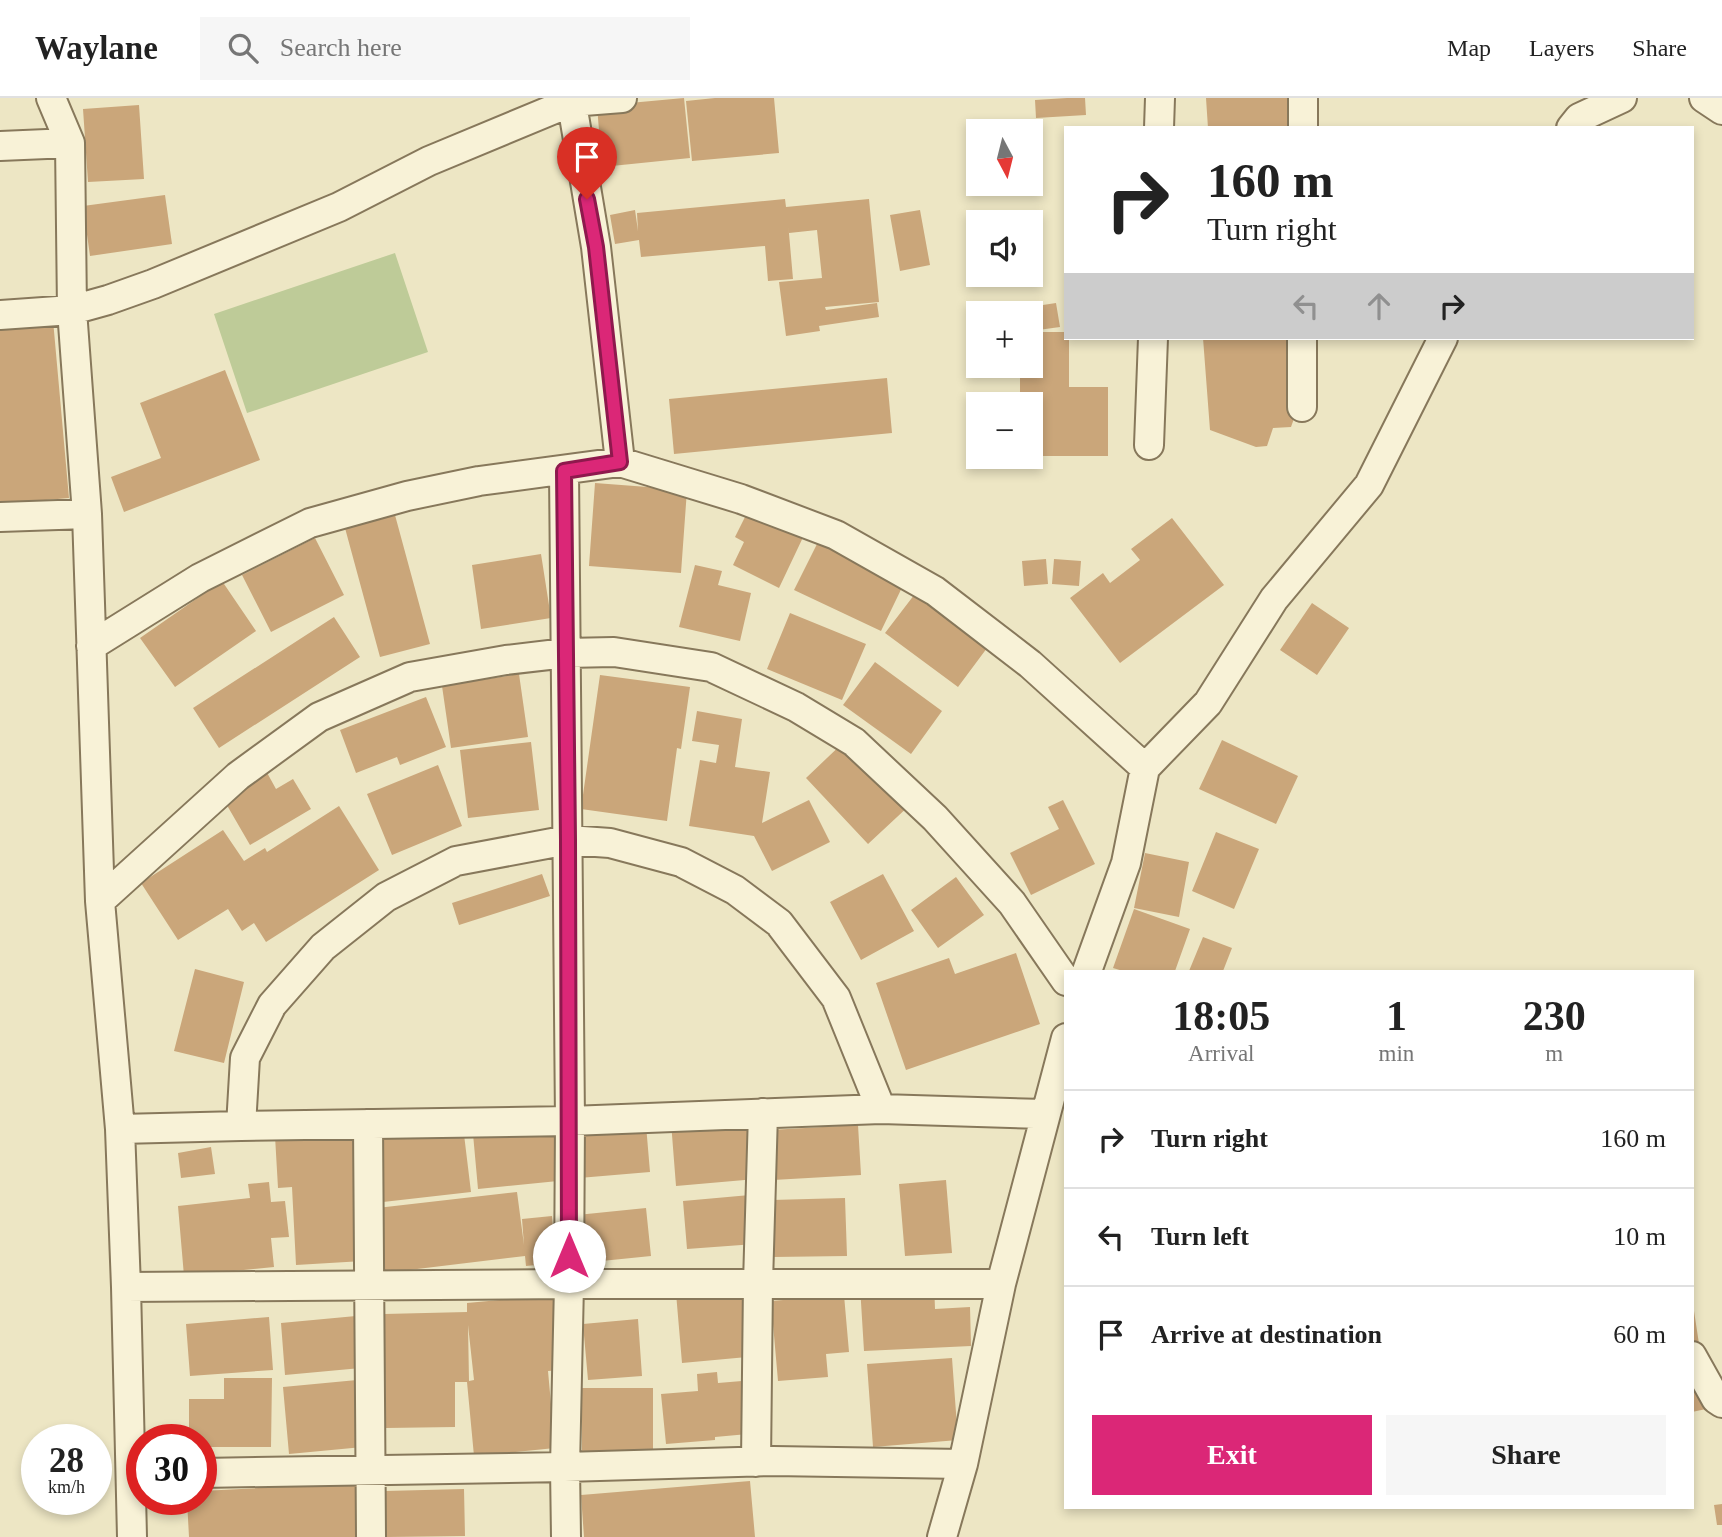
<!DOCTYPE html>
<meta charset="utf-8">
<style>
body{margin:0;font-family:"Times New Roman",serif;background:#f6f6f6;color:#222;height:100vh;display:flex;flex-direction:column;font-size:26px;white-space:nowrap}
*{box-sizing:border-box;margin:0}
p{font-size:23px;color:#767676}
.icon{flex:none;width:38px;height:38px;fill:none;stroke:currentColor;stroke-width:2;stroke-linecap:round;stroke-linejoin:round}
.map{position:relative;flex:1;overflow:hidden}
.sheet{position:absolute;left:1064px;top:872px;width:630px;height:539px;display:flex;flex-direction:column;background:#fff;border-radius:0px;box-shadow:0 4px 10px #0003}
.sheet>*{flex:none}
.hud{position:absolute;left:1064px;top:28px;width:630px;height:214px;border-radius:0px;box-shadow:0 4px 10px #0003;background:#fff;color:#222;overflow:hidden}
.needle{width:46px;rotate:173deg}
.controls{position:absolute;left:966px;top:21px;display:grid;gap:14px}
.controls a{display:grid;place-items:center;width:77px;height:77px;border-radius:0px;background:#fff;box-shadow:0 4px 10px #0003;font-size:35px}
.speed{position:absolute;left:21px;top:1326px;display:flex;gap:14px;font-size:35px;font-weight:700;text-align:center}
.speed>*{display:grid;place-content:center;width:91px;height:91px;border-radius:50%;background:#fff;box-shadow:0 4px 10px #0003;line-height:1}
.speed small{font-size:18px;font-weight:400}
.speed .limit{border:10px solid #d22;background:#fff;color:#111}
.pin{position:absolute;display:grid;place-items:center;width:60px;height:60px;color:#fff;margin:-72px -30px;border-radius:50% 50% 50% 0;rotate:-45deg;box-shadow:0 0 7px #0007}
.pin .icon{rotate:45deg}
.me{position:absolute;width:77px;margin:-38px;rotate:0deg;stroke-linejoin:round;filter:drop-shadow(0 0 5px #0008)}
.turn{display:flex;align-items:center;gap:24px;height:147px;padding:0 28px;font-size:32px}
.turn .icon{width:91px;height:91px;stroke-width:2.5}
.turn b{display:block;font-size:49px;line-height:60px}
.lanes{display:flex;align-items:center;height:66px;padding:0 28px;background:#0003;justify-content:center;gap:35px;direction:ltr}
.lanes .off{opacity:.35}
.eta{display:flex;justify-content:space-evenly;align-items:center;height:119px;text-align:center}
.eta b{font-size:42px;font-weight:700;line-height:49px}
.button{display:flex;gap:14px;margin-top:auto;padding:14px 28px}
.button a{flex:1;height:80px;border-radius:0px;background:#db2777;color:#fff;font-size:28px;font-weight:700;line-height:80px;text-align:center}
.button a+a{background:#f6f6f6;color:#222}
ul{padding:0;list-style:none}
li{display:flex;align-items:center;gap:21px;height:98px;padding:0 28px;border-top:2px solid #e0e0e0}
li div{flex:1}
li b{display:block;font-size:26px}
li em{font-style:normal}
header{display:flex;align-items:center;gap:42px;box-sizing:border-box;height:98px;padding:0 35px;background:#fff;border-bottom:2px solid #e0e0e0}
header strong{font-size:33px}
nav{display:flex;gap:38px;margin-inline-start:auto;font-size:24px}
.search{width:490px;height:63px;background:#f6f6f6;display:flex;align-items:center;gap:18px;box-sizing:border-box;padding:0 24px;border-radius:0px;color:#767676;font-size:26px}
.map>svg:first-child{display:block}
</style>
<header>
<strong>Waylane</strong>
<div class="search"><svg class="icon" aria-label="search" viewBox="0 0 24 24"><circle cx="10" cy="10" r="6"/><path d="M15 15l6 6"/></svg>Search here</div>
<nav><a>Map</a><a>Layers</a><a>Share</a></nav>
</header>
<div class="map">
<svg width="1722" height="1439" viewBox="0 0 1722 1439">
<rect width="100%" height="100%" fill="#ede6c4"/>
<!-- green -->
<path fill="#becb98" d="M395,155L428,254L247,315L214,216Z"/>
<!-- building -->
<path fill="#caa67a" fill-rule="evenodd" d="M684,0L690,60L602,69L597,8Z
M715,0H774L779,55L692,63L686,3Z
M1067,0H1085L1086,17L1036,20L1035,2Z
M1206,0H1308L1310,30H1208Z
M139,7L144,81L88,84L83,11Z
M165,97L172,146L90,158L83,108Z
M785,101L786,109L869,101L879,204L825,209L826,212L877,205L879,219L819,228L820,233L786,238L779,184L822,180L817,132L789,135L788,124L793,181L768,183L765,148L641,159L639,142L615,146L610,117L635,112L638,133L637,115Z
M920,112L930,167L900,173L890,117Z
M1056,205L1060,229L1031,233V215H1018L1017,211Z
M53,222L69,400L0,406V227Z
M1031,234H1066V240H1069V289H1108V358H1031V306H1010V304H1020V268H1031Z
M1203,240H1306L1309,278L1291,329L1273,330L1267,348L1256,349L1210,332Z
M225,272L260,362L124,414L111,379L161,360L140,305Z
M887,280L892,335L674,356L669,301Z
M595,385L687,392L681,475L589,468Z
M392,406L430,546L380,559L342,419Z
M777,412L909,475L881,533L794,492L820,440L806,433L779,490L733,467L744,444L735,439L746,417L769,428Z
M1172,420L1224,487L1120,565L1070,500L1103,475L1110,485L1140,462L1131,451Z
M315,440L344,497L271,534L242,477Z
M541,456L551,520L481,531L472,467Z
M1046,461L1048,486L1024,488L1022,463Z
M1054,461L1081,463L1079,488L1052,486Z
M695,467L722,473L718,487L751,495L740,543L679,529Z
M222,483L256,533L175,589L140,540Z
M921,488L993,542L958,589L885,535Z
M1312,505L1349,530L1317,577L1280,552Z
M790,515L866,546L842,602L767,571Z
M334,519L360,559L219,650L193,610Z
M875,564L942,613L911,656L843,607Z
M519,576L528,639L451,650L442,588Z
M600,577L690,589L681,651L677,650L667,723L581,711Z
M426,599L446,649L400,667L397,659L356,675L340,632Z
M697,613L742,621L735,669L770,674L762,725L809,702L830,744L772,773L754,738L689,728L700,662L716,665L719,647L692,643Z
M848,640L911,706L868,746L806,680Z
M1222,642L1298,678L1276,726L1199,691Z
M531,644L539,712L468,720L460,652Z
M438,667L462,728L392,757L367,696Z
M265,671L276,691L293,681L311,711L250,747L221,697Z
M1063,702L1095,766L1031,797L1010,755L1059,731L1048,709Z
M339,708L379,772L266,844L254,825L242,833L228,811L178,842L141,785L223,732L244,763L265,750L267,754Z
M1216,734L1259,751L1234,811L1192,793Z
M1145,755L1189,764L1179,819L1134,810Z
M542,776L550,798L459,827L452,805Z
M883,776L914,833L861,862L830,804Z
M956,779L984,817L938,850L911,812Z
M1134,811L1190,831L1175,873H1123L1113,870Z
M1203,839L1232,850L1223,873H1189Z
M1016,855L1040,926L906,972L876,885L949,860L955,876Z
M195,871L244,884L224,965L174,953Z
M750,1017L756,1081L676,1088L671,1024Z
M552,1018L558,1083L478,1091L472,1025Z
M462,1020L471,1094L383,1104L374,1027Z
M646,1027L650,1074L579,1080L574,1034Z
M858,1027L861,1077L773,1082L770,1032Z
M275,1038L356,1039L363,1163L296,1167L292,1089L278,1090Z
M211,1049L215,1076L181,1080L178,1055Z
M946,1082L952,1155L905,1158L899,1086Z
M269,1084L271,1104L285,1103L289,1139L271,1140L274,1169L184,1178L178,1108L250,1100L248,1086Z
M517,1094L524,1147L522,1121L552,1118L556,1165L526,1168L525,1158L384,1175L377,1110Z
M750,1097L755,1146L687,1151L683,1103Z
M845,1100L847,1158L773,1159L772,1102Z
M646,1110L651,1158L582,1165L577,1117Z
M934,1184L935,1211L970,1209L971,1248L864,1253L860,1188Z
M751,1187L758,1258L682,1265L676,1195Z
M555,1197L562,1272L548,1273L555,1350L474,1358L467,1284H455V1329L386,1330L384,1216L467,1214V1205ZM468,1227L474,1282L469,1283Z
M844,1197L849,1254L826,1256L828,1279L778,1283L771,1203Z
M1692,1213H1694L1705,1285L1692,1287Z
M356,1218L361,1270L285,1277L281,1225Z
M269,1219L273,1272L190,1278L186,1226Z
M638,1221L642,1278L588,1282L583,1226Z
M952,1260L958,1342L873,1349L867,1266Z
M717,1274L718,1285L754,1282L759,1335L715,1339V1342L666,1346L661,1296L698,1293L697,1276Z
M224,1280H272L271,1349H201V1342H189V1301H224Z
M357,1282L363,1349L289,1356L283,1289Z
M1703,1288L1706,1311L1692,1314V1289Z
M582,1290H653V1354L582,1355Z
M750,1383L755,1439H584L581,1397Z
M362,1385L364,1439H189L187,1402H201V1393Z
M464,1391L465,1438L386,1439L385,1393Z
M1722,1406V1427H1717L1714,1407Z"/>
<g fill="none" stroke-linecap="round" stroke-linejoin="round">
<!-- street casing -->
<g stroke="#87785b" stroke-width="32">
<path id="street" d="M51,0L70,45L72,212L87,416L100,803L120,1031L126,1189L132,1439
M571,0L596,149L620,364
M1704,0L1722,12
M1159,30L1160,0
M1303,30V0
M1571,30L1579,20L1622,0
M0,48L70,45
M0,217L72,212L108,202L153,186L339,109L429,63L571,4L622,0
M1302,309V240
M1149,347L1153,240
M564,373L570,1023L569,1186L565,1369L566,1439
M0,419L87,416
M91,548L200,480L310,425L407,398L479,383L620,364L741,401L836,437L935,493L1030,566L1145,670
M100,803L238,678L319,619L410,579L506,562L566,555L614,554L711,569L796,609L854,644L935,720L1012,805L1066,883
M1087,873L1126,765L1145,670L1208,605L1274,501L1369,387L1443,240
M368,1026L371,1439
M241,1028L245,960L272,907L323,849L386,799L456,763L568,742L610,745L681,764L735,792L779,825L836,900L881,1011
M120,1031L241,1028L570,1023L881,1011L1044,1016
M126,1189L569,1186H1001
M1692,1258L1716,1301L1722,1305
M756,1364L758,1185L763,1015
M201,1375L565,1369L773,1363L963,1366
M942,1439L963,1366L1001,1186L1066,940"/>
</g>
<!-- street -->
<use href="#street" stroke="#f8f2d7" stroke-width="28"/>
</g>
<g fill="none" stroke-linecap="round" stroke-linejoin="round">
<!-- route casing -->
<g stroke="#8e194d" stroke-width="18">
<path id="route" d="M569,1158L568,742L564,373L620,364L596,149L587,101"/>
</g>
<!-- route -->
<use href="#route" stroke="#db2777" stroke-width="12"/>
</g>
</svg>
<div class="controls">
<a><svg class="needle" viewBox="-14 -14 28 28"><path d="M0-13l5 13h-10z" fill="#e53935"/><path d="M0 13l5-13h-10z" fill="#767676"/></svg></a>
<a><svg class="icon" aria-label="sound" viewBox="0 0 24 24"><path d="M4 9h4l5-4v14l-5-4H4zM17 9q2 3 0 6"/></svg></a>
<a>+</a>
<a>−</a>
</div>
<div class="speed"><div>28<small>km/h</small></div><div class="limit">30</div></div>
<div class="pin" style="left:587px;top:101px;background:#d93025"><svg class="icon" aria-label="arrive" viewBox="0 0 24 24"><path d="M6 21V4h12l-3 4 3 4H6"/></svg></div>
<svg class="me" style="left:569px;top:1158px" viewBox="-20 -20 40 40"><circle r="19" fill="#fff"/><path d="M0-13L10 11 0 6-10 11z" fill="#db2777"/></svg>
<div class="hud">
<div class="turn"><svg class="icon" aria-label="right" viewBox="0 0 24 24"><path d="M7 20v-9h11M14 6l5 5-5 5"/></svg><div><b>160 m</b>Turn right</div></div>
<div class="lanes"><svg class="icon off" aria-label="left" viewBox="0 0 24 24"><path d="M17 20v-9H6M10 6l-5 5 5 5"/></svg><svg class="icon off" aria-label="ahead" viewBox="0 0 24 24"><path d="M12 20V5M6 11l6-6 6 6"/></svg><svg class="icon" aria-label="right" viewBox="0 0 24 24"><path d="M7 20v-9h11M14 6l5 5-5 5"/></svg></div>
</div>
<section class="sheet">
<div class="eta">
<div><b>18:05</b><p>Arrival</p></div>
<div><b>1</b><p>min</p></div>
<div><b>230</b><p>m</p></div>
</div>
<ul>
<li><svg class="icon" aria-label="right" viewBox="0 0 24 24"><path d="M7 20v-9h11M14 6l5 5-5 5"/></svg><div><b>Turn right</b></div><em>160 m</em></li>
<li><svg class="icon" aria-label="left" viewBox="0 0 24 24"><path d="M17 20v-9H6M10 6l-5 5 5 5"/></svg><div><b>Turn left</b></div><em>10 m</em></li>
<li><svg class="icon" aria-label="arrive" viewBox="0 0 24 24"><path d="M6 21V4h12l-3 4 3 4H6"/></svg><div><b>Arrive at destination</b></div><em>60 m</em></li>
</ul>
<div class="button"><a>Exit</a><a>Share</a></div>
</section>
</div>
